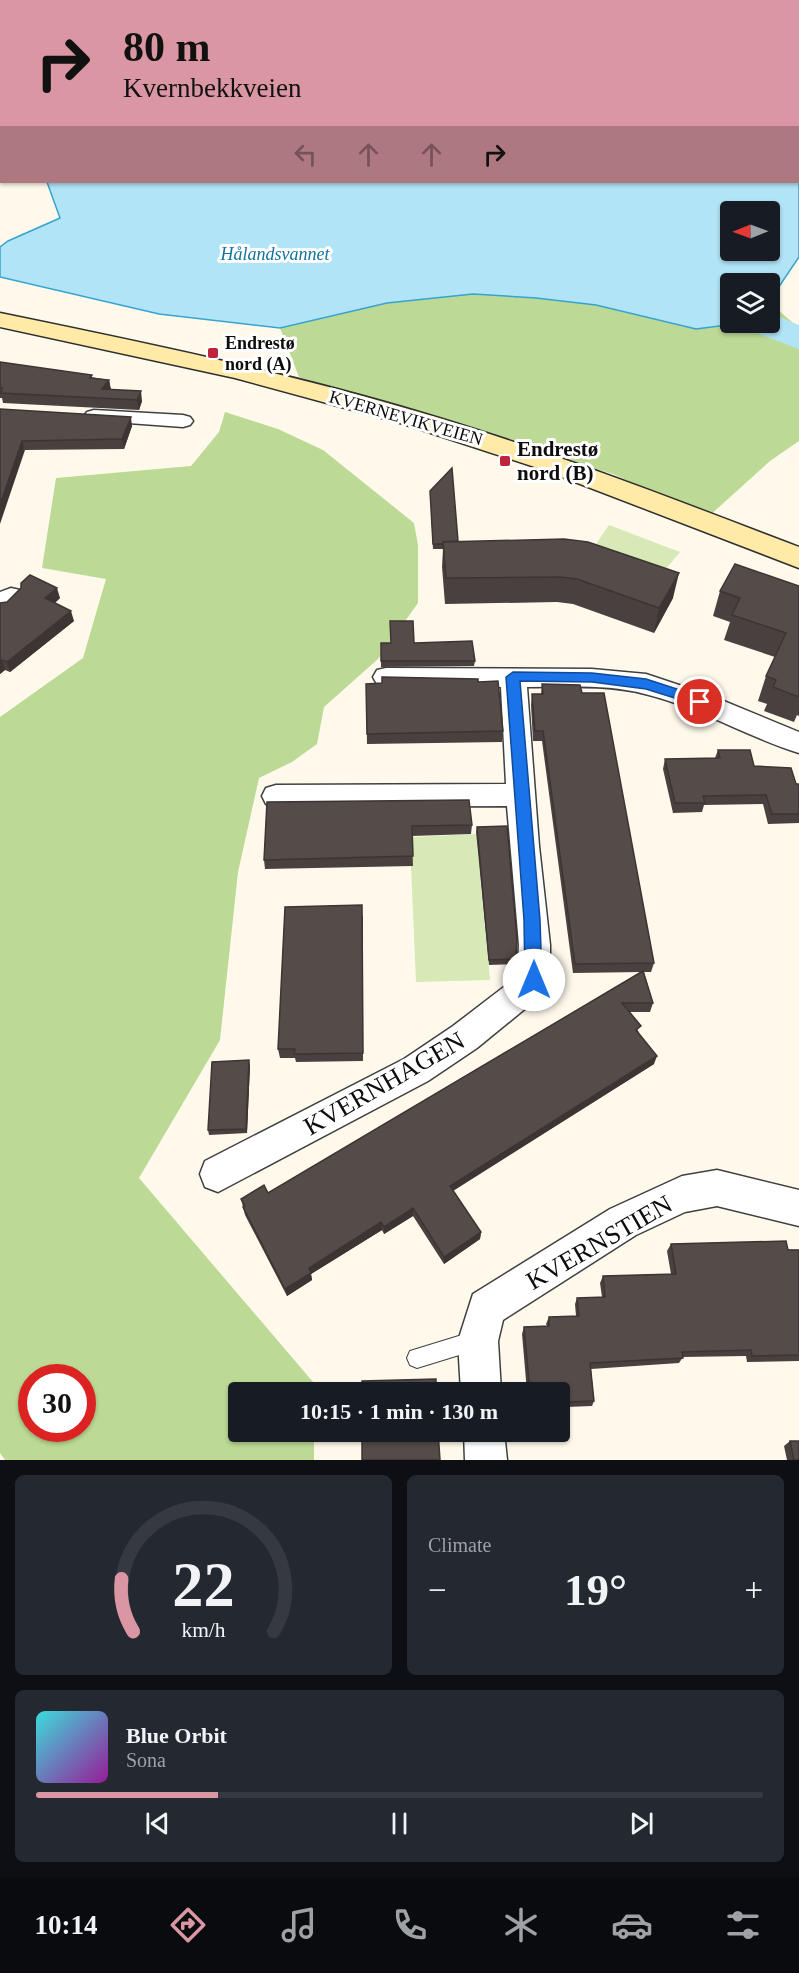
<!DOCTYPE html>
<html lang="en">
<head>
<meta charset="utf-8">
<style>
	:root { --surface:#171b24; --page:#242831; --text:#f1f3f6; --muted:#9ea1a6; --line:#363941; --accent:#da96a2 }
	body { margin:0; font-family:Georgia,serif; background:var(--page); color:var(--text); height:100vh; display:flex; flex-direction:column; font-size:22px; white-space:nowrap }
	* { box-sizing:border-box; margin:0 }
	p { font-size:20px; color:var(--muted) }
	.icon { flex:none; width:33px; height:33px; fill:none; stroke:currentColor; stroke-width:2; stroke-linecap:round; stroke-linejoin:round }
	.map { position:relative; height:1460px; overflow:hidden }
	.details { display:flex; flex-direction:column; gap:15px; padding:15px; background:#0d0f14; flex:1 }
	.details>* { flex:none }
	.banner { position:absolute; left:0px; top:0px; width:800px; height:183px; box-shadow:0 2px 4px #0004; background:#da96a2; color:#111; overflow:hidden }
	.needle { width:39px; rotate:269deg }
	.controls { position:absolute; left:720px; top:201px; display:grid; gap:12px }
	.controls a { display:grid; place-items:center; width:60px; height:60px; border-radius:6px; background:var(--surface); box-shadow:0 2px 4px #0004; font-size:30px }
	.speed { position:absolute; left:18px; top:1364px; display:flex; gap:12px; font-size:30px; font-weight:700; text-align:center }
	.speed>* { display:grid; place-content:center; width:78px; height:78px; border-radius:50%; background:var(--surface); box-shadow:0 2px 4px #0004; line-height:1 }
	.speed .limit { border:9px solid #d22; background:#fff; color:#111 }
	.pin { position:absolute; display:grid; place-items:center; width:51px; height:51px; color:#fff; margin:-26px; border:3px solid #fff; border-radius:50%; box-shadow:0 2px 6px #0007 }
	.me { position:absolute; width:66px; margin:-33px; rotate:0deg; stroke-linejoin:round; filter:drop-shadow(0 0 4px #0008) }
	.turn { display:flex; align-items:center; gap:21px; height:126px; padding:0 24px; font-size:27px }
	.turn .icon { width:78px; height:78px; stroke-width:2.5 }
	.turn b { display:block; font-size:42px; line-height:51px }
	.lanes { display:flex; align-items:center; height:57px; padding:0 24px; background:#0003; justify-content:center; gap:30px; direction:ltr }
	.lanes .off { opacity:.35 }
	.big { font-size:45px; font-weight:800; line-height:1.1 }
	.details .card { flex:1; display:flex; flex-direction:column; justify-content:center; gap:9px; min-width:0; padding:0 21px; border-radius:9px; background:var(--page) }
	.details .dial { align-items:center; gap:0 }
	.dial svg { height:156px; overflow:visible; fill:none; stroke:var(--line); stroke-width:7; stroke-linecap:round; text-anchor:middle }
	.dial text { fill:var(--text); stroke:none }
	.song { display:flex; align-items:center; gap:18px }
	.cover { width:72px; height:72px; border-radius:9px; background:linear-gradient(135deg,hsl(180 70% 55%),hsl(300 70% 35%)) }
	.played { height:6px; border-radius:3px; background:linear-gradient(90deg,var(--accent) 25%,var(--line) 25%) }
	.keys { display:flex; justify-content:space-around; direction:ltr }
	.heat { display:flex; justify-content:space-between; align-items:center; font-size:33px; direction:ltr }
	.details .tiles { flex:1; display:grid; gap:15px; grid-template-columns:1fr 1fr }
	.card:last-child { grid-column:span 2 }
	.trip { position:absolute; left:228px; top:1382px; width:342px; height:60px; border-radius:6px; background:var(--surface); box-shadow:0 2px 4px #0004; font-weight:800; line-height:60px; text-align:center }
	.dock { display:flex; height:96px; justify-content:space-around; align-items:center; background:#090b0e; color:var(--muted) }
	.dock .icon { width:42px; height:42px }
	.dock .on { color:var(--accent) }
	.dock b { font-size:27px; color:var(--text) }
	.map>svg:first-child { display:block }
	.green { fill:#d6e9b6 }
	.forest { fill:#bcda95; fill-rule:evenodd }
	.water { fill:#b1e4f6; stroke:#37a3ce; stroke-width:1.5; fill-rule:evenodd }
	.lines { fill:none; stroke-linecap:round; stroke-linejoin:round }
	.river { fill:#b1e4f6; fill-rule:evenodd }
	.lane-casing { stroke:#404040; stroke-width:2 }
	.street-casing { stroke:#404040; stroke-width:3 }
	.secondary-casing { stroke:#2f2f2f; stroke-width:3 }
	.lane { fill:#fff; fill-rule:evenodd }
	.street { fill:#fff; fill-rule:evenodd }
	.secondary { fill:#ffeba7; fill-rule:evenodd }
	.wall { fill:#49413f }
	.shaded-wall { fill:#3c3533 }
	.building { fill:#554c49; stroke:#3c3533; stroke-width:1.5 }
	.route { fill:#1a73e8; stroke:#114b97; stroke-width:1.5 }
	.poi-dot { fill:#be243c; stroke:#fff; stroke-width:2 }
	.labels { text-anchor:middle; stroke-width:6; stroke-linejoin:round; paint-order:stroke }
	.far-water-label { font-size:18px; font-style:italic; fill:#15729f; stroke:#fff }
	.far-poi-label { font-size:18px; font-weight:bold; fill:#0d0d0d; stroke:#fff; text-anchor:start }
	.far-street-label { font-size:18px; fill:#0d0d0d; stroke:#fff }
	.poi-label { font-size:21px; font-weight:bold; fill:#0d0d0d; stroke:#fff; text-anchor:start }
	.near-street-label { font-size:26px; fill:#0d0d0d; stroke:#fff }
</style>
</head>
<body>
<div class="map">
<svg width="799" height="1460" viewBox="0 0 799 1460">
	<rect width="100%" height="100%" fill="#fff9ec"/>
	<!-- green -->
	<g class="green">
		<path d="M 609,525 L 680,552 L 665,570 L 594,547 Z"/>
		<path d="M 476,834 L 490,980 L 416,982 L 411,866 L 413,866 L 412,837 Z"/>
	</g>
	<!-- forest -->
	<g class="forest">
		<path d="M 473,294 L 536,298 L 596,305 L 696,329 L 743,323 L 770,322 L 770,303 L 799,328 L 799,441 L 770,461 L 708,517 L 613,474 L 357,398 L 299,377 L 280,328 L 387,303 Z"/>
		<path d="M 225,412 L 278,429 L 323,450 L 414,523 L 418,545 L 418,603 L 378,659 L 324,707 L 317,744 L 292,762 L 259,778 L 238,872 L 220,1040 L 139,1178 L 313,1382 L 313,1392 L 238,1392 L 238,1431 L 314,1431 L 314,1460 L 5,1460 L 0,1453 L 0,717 L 83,658 L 106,579 L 42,568 L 56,478 L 191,466 L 219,432 ZM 32,1377 L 82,1377 L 82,1428 L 32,1428 Z"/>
	</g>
	<!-- water -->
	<path class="water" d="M 0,0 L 799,0 L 799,257 L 770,300 L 770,284 L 730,284 L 730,322 L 743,323 L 696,329 L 596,305 L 536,298 L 473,294 L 387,303 L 280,328 L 159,314 L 0,277 L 0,247 L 8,241 L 60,218 L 47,182 L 798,182 L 798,2 L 2,2 L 1,119 ZM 730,212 L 770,212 L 770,250 L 730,250 Z"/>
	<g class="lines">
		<!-- river -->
		<path class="river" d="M 770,313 L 799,325 L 799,349 L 749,330 L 744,322 L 770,322 Z"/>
		<defs>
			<path id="lane" d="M 475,1331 L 482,1334 L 485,1341 L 482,1348 L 417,1368 L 410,1365 L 407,1358 L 410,1351 Z"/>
			<g id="street">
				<path d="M 94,410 L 183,415 L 190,417 L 193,421 L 190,425 L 183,427 L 87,420 L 84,416 L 87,412 Z"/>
				<path d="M 11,588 L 20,590 L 23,596 L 9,610 L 0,612 L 0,592 Z"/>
				<path d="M 386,668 L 592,669 L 646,674 L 709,695 L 799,732 L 799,753 C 747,737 699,707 645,694 C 608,684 566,687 527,687 L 539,846 L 550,945 L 550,974 L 542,995 L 477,1048 L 428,1081 L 218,1192 L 205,1187 L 200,1174 L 205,1161 L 404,1059 L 453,1026 L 517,977 L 519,945 L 507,806 L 276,807 L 266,804 L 262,796 L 266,788 L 276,785 L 506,784 L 501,687 L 386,686 L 377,684 L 373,677 L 377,670 Z"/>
				<path d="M 717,1170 L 799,1190 L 799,1226 L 717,1206 L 685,1212 L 636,1235 L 503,1320 L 498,1341 L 501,1392 L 461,1392 L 458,1341 L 473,1294 L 610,1209 L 682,1176 Z"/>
				<path d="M 464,1431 L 504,1431 L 507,1460 L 465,1460 Z"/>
			</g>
			<path id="secondary" d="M 0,313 C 141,342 281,371 419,412 C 548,450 673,499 799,547 L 799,568 L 541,469 L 400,423 L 235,378 L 0,327 Z"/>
		</defs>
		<!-- lane casing -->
		<use href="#lane" class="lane-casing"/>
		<!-- street casing -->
		<use href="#street" class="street-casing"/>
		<!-- secondary casing -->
		<use href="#secondary" class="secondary-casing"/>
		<!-- lane -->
		<use href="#lane" class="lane"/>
		<!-- street -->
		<use href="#street" class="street"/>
		<!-- secondary -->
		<use href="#secondary" class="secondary"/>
	</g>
	<!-- wall -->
	<g class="wall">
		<path d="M 0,362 L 109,380 L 111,390 L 142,401 L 139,410 L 3,403 L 2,398 L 0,398 Z"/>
		<path d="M 0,409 L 132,426 L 124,449 L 25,450 Z"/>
		<path d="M 430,491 L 458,541 L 673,598 L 654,633 L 573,604 L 557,602 L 445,604 L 442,567 L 443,549 L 433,549 Z"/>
		<path d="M 799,586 L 799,716 L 797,715 L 794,722 L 764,711 L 767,704 L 758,701 L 766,676 L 775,657 L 724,640 L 730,622 L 713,616 L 720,591 Z"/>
		<path d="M 60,598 L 55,603 L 74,621 L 10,672 L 5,670 L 0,674 L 0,603 Z"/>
		<path d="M 381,643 L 414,643 L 475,661 L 474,666 L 381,667 Z"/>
		<path d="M 478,682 L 503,731 L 502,742 L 367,744 L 366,684 Z"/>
		<path d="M 542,684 L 582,693 L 654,963 L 651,972 L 644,972 L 653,1003 L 650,1012 L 629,1012 L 654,1064 L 453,1191 L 481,1232 L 480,1239 L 444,1264 L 413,1216 L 384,1234 L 382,1230 L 311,1274 L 312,1280 L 287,1296 L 245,1215 L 241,1199 L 268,1193 L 641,972 L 573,973 L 542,741 L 533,741 L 531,705 L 532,694 L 541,694 Z"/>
		<path d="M 718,750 L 796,784 L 799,784 L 799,823 L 768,824 L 763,804 L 704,805 L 702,812 L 673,813 L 663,769 L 665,759 L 715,758 Z"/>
		<path d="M 267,802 L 472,825 L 471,834 L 412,836 L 413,866 L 265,869 L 264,860 Z"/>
		<path d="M 477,827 L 516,959 L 516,964 L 489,965 L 476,832 Z"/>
		<path d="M 363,915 L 363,1061 L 296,1062 L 295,1058 L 280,1058 L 278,1049 Z"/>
		<path d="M 250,1065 L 247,1133 L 209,1135 L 208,1130 Z"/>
		<path d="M 671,1244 L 799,1250 L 799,1361 L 747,1362 L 746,1356 L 683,1357 L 679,1363 L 591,1369 L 594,1401 L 592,1406 L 566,1407 L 568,1430 L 566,1435 L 535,1437 L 535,1431 L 560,1431 L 560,1392 L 527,1392 L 522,1334 L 524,1327 L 547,1326 L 546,1324 L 549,1317 L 576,1316 L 575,1304 L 577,1298 L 602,1297 L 600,1283 L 603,1276 L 671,1274 L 667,1251 Z"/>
		<path d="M 790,1441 L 799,1460 L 787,1460 L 784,1446 Z"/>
	</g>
	<!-- shaded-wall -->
	<g class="shaded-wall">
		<path d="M 109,380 L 111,390 L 102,389 Z"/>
		<path d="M 141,391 L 142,401 L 139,410 L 137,400 Z"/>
		<path d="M 131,417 L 132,426 L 124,449 L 122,439 Z"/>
		<path d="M 22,441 L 25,450 L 0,524 L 0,505 Z"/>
		<path d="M 679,573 L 673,598 L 654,633 L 659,608 Z"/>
		<path d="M 57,588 L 60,598 L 48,608 L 45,598 Z"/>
		<path d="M 71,611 L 74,621 L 10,672 L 7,662 Z"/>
		<path d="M 2,660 L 5,670 L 0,674 L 0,661 Z"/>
		<path d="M 657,1056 L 654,1064 L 449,1193 L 450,1186 Z"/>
		<path d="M 249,1060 L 250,1065 L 247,1133 L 246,1129 Z"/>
		<path d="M 413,1208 L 413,1216 L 384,1234 L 384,1227 Z"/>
		<path d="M 381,1222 L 382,1230 L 311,1274 L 312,1280 L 287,1296 L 285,1289 L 309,1268 Z"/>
		<path d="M 481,1232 L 480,1239 L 444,1264 L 444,1257 Z"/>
	</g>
	<!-- building -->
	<g class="building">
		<path d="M 0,362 L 92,375 L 90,378 L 109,380 L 102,389 L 141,391 L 137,400 L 1,393 L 2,388 L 0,388 Z"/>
		<path d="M 0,409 L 131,417 L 122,439 L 22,441 L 0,505 Z"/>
		<path d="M 452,468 L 458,541 L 443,542 L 444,544 L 433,544 L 430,491 Z"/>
		<path d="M 564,539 L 588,542 L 679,573 L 659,608 L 577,579 L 560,577 L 446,578 L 443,542 Z"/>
		<path d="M 735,564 L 799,586 L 799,697 L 773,687 L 776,680 L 766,676 L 786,633 L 732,615 L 740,598 L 720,591 Z"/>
		<path d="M 30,575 L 57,588 L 45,598 L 71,611 L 7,662 L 2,660 L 0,661 L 0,603 L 7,602 L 21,588 L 21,583 Z"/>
		<path d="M 390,621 L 413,621 L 414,643 L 472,641 L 475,661 L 381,661 L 381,643 L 391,643 Z"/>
		<path d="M 382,677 L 478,679 L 478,682 L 498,681 L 503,731 L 367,734 L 366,684 L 382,683 Z"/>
		<path d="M 542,684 L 580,685 L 582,693 L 604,693 L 654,963 L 575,964 L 543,731 L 535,731 L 532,694 L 543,694 Z"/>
		<path d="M 718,750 L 750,750 L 754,766 L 791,768 L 796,784 L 799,784 L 799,814 L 772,814 L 766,795 L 703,796 L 705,803 L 675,803 L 665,759 L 720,758 Z"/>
		<path d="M 469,800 L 472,825 L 412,826 L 413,856 L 264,860 L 267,802 Z"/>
		<path d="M 507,826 L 517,940 L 516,959 L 489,960 L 477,827 Z"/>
		<path d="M 362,905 L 363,1053 L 294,1054 L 295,1049 L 278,1049 L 285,907 Z"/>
		<path d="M 643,971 L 653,1003 L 622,1003 L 641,1026 L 636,1030 L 657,1056 L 450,1186 L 481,1232 L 444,1257 L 413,1208 L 384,1227 L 381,1222 L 309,1268 L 311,1273 L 285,1289 L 243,1207 L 245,1206 L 241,1199 L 264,1185 L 268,1193 Z"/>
		<path d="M 249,1060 L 246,1129 L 208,1130 L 212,1062 Z"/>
		<path d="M 786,1241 L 788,1250 L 799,1250 L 799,1355 L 752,1356 L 751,1350 L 682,1352 L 683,1358 L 590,1363 L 594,1401 L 565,1402 L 568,1430 L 560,1431 L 560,1392 L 530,1392 L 524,1327 L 549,1326 L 549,1317 L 579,1316 L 577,1298 L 605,1297 L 603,1276 L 676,1274 L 671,1244 Z"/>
		<path d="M 436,1379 L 436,1392 L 362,1392 L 362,1381 Z"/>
		<path d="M 362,1431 L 438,1431 L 440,1460 L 362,1460 Z"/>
		<path d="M 790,1441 L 799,1441 L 799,1460 L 794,1460 Z"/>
	</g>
	<!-- route -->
	<path class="route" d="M 513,672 L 592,673 L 646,679 L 705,698 L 707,702 L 700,706 L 646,689 L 592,682 L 520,681 L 540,920 L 542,980 L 539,985 L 534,987 L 528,985 L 525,980 L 524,920 L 506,677 Z"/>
	<!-- markers -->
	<g class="poi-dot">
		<rect x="207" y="347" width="12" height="12" rx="3"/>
		<rect x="499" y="455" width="12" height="12" rx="3"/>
	</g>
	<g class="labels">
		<!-- far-water labels -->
		<g class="far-water-label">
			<text x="275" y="260">Hålandsvannet</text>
		</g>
		<!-- far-poi labels -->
		<g class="far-poi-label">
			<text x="225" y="349">Endrestø<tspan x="225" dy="21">nord (A)</tspan></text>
		</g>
		<!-- far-street labels -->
		<g class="far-street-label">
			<text transform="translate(406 418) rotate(16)" y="6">KVERNEVIKVEIEN</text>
		</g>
		<!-- poi labels -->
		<g class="poi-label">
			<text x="517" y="456">Endrestø<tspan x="517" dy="24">nord (B)</tspan></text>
		</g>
		<!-- near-street labels -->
		<g class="near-street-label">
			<text transform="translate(384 1083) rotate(-30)" y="9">KVERNHAGEN</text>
			<text transform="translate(599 1242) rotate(-30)" y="9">KVERNSTIEN</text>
		</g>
	</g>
</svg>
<div class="controls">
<a><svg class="needle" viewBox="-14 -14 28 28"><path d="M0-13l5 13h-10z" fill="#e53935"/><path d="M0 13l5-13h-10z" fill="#9ea1a6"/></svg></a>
<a><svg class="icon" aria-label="layers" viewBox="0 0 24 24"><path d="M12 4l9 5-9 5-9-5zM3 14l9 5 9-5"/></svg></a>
</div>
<div class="speed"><div class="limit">30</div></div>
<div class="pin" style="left:700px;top:702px;background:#d93025"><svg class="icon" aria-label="arrive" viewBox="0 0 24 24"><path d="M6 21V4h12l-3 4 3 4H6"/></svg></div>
<svg class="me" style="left:534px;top:980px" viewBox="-20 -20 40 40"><circle r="19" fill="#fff"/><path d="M0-13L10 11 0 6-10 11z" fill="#1a73e8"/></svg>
<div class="trip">10:15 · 1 min · 130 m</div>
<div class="banner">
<div class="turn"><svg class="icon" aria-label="right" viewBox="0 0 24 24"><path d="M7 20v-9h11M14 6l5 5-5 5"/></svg><div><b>80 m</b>Kvernbekkveien</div></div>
<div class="lanes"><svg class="icon off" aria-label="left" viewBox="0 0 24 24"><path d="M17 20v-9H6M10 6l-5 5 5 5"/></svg><svg class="icon off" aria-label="ahead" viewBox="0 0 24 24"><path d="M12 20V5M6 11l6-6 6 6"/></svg><svg class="icon off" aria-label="ahead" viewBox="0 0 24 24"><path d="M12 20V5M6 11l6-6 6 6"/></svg><svg class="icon" aria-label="right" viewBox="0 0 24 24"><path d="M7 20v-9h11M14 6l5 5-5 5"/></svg></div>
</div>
</div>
<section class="details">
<div class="tiles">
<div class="card dial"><svg viewBox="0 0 100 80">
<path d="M14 69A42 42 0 1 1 86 69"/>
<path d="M14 69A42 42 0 0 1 8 42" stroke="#da96a2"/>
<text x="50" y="56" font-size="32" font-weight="700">22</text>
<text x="50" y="72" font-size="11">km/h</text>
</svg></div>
<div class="card"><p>Climate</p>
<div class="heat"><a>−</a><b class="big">19°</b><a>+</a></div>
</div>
<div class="card">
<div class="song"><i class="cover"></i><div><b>Blue Orbit</b><p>Sona</p></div></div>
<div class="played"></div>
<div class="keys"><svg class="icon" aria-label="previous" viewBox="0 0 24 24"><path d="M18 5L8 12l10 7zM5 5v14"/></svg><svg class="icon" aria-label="pause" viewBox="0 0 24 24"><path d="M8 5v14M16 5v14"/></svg><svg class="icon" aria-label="next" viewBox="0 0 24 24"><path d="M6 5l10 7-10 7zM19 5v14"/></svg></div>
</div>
</div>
</section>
<nav class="dock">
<b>10:14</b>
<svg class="icon on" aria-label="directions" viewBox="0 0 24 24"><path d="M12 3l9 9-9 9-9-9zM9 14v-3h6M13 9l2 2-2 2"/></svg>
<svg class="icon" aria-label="music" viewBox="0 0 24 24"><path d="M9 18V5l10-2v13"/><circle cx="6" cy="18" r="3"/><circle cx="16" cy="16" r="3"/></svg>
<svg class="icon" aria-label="phone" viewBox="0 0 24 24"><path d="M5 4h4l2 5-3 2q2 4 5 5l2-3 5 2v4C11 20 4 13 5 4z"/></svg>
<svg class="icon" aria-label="climate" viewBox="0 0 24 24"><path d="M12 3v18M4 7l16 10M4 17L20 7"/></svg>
<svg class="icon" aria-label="car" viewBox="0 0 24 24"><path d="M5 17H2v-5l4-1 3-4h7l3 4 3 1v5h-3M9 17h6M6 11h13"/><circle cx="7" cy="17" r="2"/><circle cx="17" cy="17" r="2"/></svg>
<svg class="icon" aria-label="filters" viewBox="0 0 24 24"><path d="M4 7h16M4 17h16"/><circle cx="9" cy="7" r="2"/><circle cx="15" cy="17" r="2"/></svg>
</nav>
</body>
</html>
